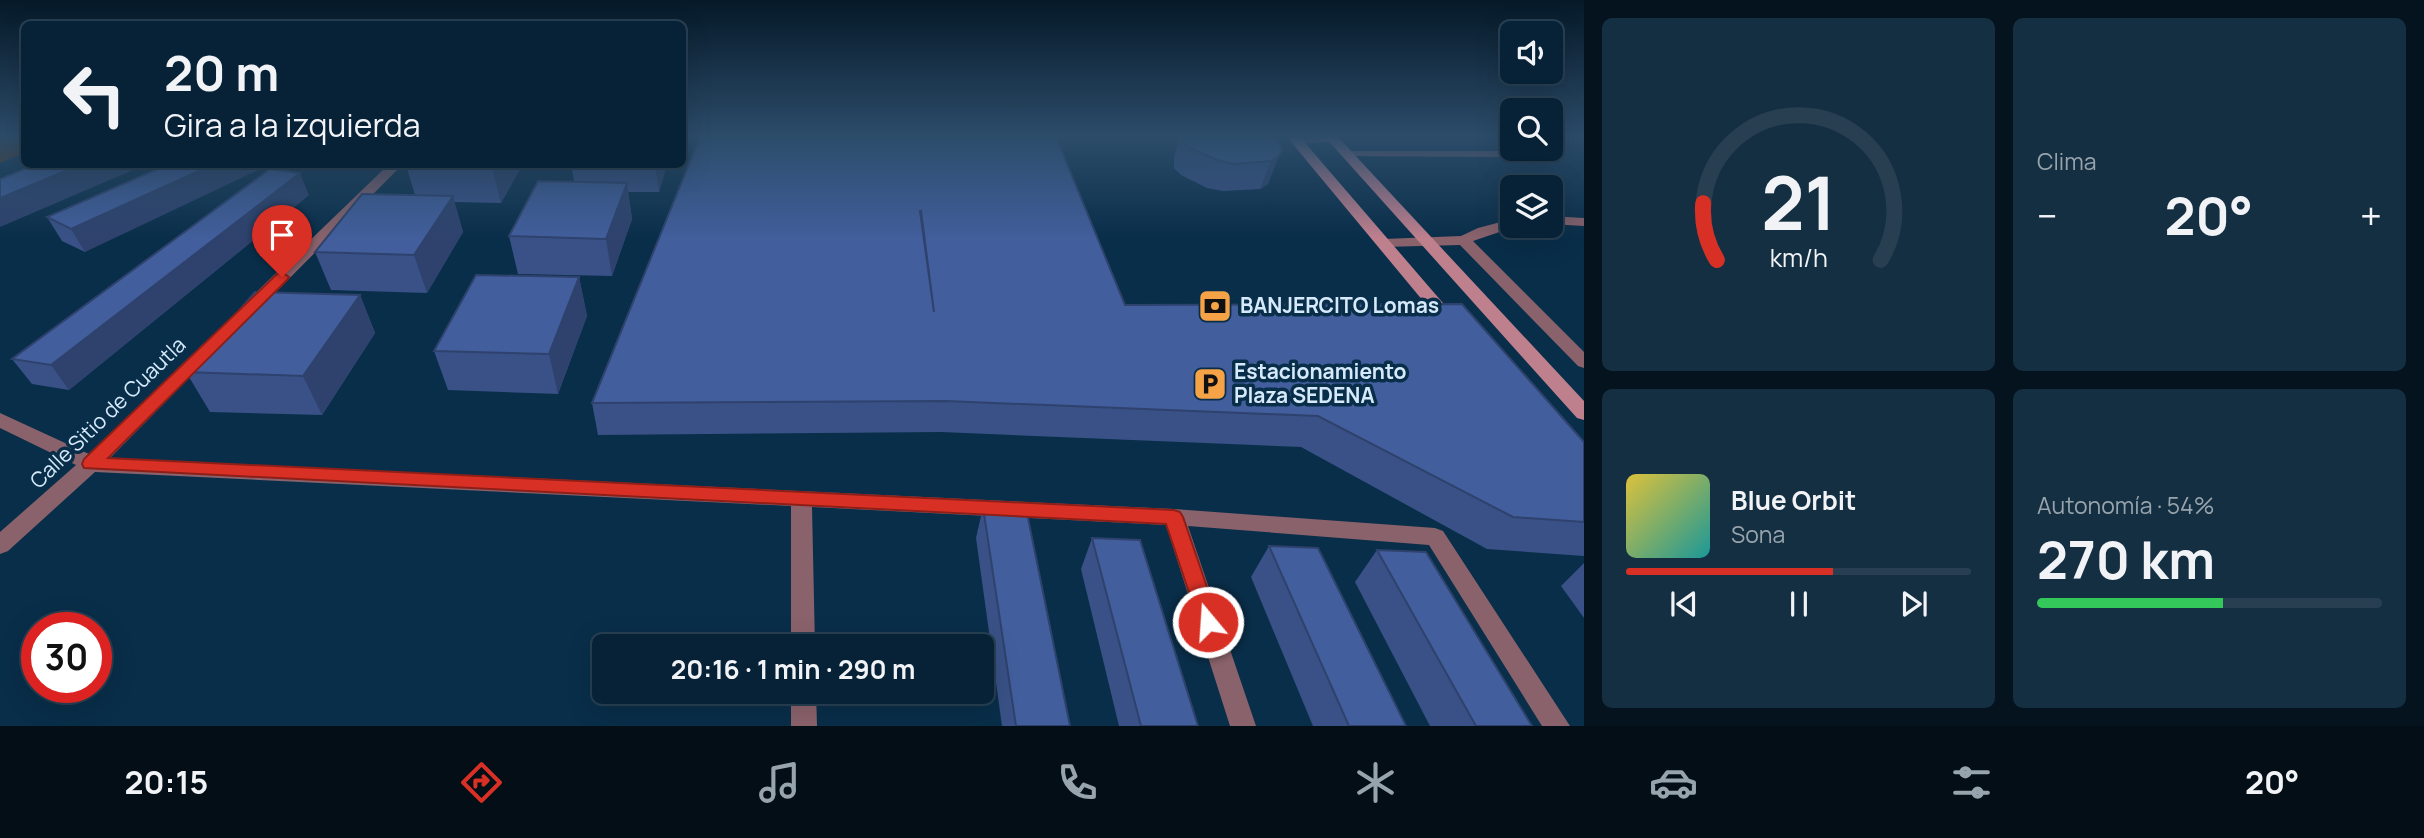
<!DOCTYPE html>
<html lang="es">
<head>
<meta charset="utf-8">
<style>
	:root { --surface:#072237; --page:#152f42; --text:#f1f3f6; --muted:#98a4ad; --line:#283f52; --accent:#d93025 }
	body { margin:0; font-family:Manrope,sans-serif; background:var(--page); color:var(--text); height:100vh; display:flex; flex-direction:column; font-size:26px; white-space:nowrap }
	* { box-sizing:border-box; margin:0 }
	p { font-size:23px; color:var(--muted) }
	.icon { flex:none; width:38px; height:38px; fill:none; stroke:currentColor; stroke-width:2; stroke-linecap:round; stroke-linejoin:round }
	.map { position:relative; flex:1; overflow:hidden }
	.panel { display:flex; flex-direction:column; gap:18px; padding:18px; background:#04131e; width:840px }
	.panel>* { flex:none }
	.top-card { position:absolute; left:21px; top:21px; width:665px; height:147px; border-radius:10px; box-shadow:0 7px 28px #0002,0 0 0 2px var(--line); background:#072237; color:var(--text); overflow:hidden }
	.controls { position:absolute; left:1500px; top:21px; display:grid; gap:14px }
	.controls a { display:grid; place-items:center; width:63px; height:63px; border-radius:10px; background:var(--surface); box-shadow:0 7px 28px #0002,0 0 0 2px var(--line); font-size:35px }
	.speed { position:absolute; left:21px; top:612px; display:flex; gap:14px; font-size:35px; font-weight:700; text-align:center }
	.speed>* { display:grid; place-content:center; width:91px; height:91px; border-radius:50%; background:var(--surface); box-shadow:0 7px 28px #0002,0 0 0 2px var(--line); line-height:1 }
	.speed .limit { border:10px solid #d22; background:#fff; color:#111 }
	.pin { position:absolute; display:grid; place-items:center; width:60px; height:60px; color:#fff; margin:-72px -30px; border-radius:50% 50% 50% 0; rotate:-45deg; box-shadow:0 0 7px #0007 }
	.pin .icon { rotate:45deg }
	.me { position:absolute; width:77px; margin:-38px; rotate:342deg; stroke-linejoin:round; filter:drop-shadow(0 0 5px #0008) }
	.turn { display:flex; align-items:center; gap:24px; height:147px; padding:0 28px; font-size:32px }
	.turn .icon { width:91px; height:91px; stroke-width:2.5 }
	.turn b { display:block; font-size:49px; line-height:60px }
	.big { font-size:52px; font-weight:700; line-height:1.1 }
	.panel .tile { flex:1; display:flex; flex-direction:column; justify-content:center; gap:10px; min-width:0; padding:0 24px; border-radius:10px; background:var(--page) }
	.panel .dial { align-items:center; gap:0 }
	.dial svg { height:182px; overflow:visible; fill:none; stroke:var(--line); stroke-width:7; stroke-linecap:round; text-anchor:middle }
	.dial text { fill:var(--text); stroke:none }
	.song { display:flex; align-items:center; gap:21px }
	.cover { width:84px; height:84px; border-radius:10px; background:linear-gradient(135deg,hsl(50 70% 55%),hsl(180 70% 35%)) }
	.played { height:7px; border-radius:4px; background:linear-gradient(90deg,var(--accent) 60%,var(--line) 60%) }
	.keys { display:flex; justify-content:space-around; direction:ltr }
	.heat { display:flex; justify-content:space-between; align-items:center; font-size:38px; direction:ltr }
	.charge { height:10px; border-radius:5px; background:linear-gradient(90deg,#34c759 54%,var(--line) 0) }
	.panel .tiles { flex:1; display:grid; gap:18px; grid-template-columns:repeat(2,1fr) }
	.trip { position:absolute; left:592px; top:634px; width:402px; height:70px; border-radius:10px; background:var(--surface); box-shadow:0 7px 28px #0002,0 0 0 2px var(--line); font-weight:700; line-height:70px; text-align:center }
	.dock { display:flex; height:112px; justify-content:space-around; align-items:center; background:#030e16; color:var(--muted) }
	.dock .icon { width:49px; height:49px }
	.dock .active { color:var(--accent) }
	.dock b { font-size:32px; color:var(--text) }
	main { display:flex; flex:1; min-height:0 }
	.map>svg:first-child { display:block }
	.green { fill:#5a360d }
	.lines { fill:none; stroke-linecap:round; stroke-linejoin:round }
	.lane { fill:#8a626b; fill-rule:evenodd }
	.street { fill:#8a626b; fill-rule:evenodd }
	.secondary { fill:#bf808e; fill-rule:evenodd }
	.wall { fill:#395186 }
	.shaded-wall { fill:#2e426d }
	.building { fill:#425e9c; stroke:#2e426d; stroke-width:2; fill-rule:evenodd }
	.route { fill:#d93025; stroke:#8d1f18; stroke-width:2 }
	.labels { text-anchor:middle; stroke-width:7; stroke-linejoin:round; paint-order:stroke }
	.poi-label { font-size:21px; font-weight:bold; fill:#d6eafb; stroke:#092e49; text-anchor:start }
	.street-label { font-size:21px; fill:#d6eafb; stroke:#092e49 }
</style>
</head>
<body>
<main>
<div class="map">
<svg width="1584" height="726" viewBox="0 0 1584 726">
	<rect width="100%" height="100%" fill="#092e49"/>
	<!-- green -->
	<path class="green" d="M 0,137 L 24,137 L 24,153 L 0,163 Z"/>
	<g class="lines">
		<!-- lane -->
		<path class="lane" d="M 1347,151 L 1507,151 L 1511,154 L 1507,157 L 1344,156 L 1344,152 Z"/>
		<!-- street -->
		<g class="street">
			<path d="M 1286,137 L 1337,137 L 1337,138 C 1328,145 1296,144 1286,137 Z"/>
			<path d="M 389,164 L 403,164 L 255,313 L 243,313 L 241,309 L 243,305 Z"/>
			<path d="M 1550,216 L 1584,218 L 1584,226 L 1550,224 Z"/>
			<path d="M 1512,219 L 1512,226 L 1517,226 L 1473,241 L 1584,352 L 1584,368 L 1578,366 L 1460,245 L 1383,247 L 1376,243 L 1383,239 L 1461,236 L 1478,228 Z"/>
			<path d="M 209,342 L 218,348 L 215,352 L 110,458 L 1174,509 L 1435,528 L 1443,531 L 1570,726 L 1542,726 L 1429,545 L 1188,526 L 1256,726 L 1230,726 L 1166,525 L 812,507 L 815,646 L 791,646 L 791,506 L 95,472 L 8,551 L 0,554 L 0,532 L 76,465 L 0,428 L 0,413 L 89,454 L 203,344 Z"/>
			<path d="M 791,691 L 816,691 L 817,726 L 791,726 Z"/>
		</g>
		<!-- secondary -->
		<g class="secondary">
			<path d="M 1287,137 L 1300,137 L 1455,317 L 1457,321 L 1455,325 L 1443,325 Z"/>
			<path d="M 1325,137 L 1338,137 L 1584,401 L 1584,420 L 1577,418 Z"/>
		</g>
	</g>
	<!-- wall -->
	<g class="wall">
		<path d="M 700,137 L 1056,137 L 1125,305 L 1584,442 L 1584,556 L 1487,549 L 1301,447 L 941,432 L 598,435 L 592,403 Z"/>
		<path d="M 1180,137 L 1271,137 L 1279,143 L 1268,184 L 1260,189 L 1223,191 L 1207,188 L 1181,175 L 1174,168 L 1174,157 Z"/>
		<path d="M 169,164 L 85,252 L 62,241 L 47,217 Z"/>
		<path d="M 523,164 L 501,203 L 454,202 L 463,232 L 427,293 L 331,290 L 315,252 L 415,195 L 406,165 Z"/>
		<path d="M 571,164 L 667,164 L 659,192 L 628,192 L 632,219 L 612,276 L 518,274 L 509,236 L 574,181 Z"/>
		<path d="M 309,195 L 69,390 L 32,384 L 12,359 Z"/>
		<path d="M 579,277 L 587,316 L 558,394 L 448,390 L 434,351 Z"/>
		<path d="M 360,295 L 375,333 L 322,415 L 210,412 L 186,372 Z"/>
		<path d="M 983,507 L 1070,726 L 1002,726 L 976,538 Z"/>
		<path d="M 1092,538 L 1198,726 L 1119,726 L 1081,569 Z"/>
		<path d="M 1269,546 L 1406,726 L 1313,726 L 1251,577 Z"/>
		<path d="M 1377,550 L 1532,726 L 1430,726 L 1355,582 Z"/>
		<path d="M 1584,563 L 1584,618 L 1561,586 Z"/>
	</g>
	<!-- shaded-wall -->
	<g class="shaded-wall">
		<path d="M 1279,156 L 1268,184 L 1260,189 L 1271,161 Z"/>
		<path d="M 82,164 L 147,164 L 0,227 L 0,198 Z"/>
		<path d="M 214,164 L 271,164 L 85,252 L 71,229 Z"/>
		<path d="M 493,164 L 523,164 L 501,203 L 492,167 Z"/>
		<path d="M 655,164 L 667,164 L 659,192 Z"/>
		<path d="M 300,173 L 309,195 L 69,390 L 51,365 Z"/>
		<path d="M 627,183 L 632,219 L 612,276 L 606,239 Z"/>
		<path d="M 453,196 L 463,232 L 427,293 L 414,255 Z"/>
		<path d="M 579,277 L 587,316 L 558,394 L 549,354 Z"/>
		<path d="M 360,295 L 375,333 L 322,415 L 303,376 Z"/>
	</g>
	<!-- building -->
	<g class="building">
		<path d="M 700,137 L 1056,137 L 1125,305 L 1462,304 L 1584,442 L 1584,522 L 1513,517 L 1318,416 L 946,401 L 592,403 ZM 920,211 L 921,211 L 934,312 Z"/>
		<path d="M 1182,137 L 1271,137 L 1279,143 L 1282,150 L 1279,156 L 1271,161 L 1233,164 L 1217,160 L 1190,148 L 1182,141 Z"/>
		<path d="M 37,164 L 82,164 L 0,198 L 0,179 Z"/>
		<path d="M 169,164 L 214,164 L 71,229 L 47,217 Z"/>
		<path d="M 406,164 L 493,164 L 492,167 L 406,165 Z"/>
		<path d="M 270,169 L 300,173 L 51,365 L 12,359 Z"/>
		<path d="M 538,181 L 627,183 L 606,239 L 509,236 Z"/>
		<path d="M 362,194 L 453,196 L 414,255 L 315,252 Z"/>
		<path d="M 476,275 L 579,277 L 549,354 L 434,351 Z"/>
		<path d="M 255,292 L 360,295 L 303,376 L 186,372 Z"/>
		<path d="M 983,507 L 1026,508 L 1070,726 L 1016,726 Z"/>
		<path d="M 1092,538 L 1140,540 L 1198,726 L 1141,726 Z"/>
		<path d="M 1269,546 L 1318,548 L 1406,726 L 1349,726 Z"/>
		<path d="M 1377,550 L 1426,552 L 1532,726 L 1476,726 Z"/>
	</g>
	<!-- sky -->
	<linearGradient id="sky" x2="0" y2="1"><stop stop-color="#051928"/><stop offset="0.57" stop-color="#2c4c6a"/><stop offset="1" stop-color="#2c4c6a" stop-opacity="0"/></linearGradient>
	<rect width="1584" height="239" fill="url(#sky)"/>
	<!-- route -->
	<path class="route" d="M 282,272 L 289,277 L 287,280 L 108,458 L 1174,510 L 1180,512 L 1183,517 L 1219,622 L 1216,628 L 1208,631 L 1201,628 L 1166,524 L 84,468 L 82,464 L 84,459 L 277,274 Z"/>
	<!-- icons -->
	<defs>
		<symbol id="bank-square" viewBox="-11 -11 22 22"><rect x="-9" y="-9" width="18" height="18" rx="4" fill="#f6a247" stroke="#092e49"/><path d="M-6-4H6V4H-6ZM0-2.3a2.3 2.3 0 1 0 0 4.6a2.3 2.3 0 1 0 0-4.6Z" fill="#111"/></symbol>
		<symbol id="parking-square" viewBox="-11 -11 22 22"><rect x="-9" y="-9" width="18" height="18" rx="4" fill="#f6a247" stroke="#092e49"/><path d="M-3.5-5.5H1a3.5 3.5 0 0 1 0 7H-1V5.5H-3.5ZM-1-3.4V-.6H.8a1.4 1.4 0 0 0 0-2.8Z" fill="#111"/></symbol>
	</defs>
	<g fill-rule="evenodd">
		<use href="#bank-square" x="1196" y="287" width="38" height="38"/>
		<use href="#parking-square" x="1191" y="365" width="38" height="38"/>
	</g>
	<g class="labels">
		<!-- poi labels -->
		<g class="poi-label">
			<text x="1240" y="313">BANJERCITO Lomas</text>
			<text x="1234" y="379">Estacionamiento<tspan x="1234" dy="24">Plaza SEDENA</tspan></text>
		</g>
		<!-- street labels -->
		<g class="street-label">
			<text transform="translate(108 413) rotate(-44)" y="7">Calle Sitio de Cuautla</text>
		</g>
	</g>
</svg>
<div class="controls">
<a><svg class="icon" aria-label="sound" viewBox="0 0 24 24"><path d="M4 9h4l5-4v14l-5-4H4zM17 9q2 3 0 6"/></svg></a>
<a><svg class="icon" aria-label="search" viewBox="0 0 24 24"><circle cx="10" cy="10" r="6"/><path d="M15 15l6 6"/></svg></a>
<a><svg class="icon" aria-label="layers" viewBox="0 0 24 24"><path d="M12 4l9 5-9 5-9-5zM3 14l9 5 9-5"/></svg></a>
</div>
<div class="speed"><div class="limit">30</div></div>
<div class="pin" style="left:282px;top:277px;background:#d93025"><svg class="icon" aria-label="arrive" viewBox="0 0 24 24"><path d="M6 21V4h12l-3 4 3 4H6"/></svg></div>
<svg class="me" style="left:1208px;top:622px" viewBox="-20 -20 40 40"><circle r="17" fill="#d93025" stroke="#fff" stroke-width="3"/><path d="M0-11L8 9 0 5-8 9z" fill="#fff"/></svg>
<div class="trip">20:16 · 1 min · 290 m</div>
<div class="top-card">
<div class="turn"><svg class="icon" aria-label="left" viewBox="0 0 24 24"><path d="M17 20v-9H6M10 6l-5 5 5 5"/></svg><div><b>20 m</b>Gira a la izquierda</div></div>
</div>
</div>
<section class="panel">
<div class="tiles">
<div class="tile dial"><svg viewBox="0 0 100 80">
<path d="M14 69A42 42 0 1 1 86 69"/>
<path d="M14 69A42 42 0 0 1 8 44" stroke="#d93025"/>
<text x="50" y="56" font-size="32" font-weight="700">21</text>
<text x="50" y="72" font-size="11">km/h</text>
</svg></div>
<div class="tile"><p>Clima</p>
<div class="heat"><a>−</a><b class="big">20°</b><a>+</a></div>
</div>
<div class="tile">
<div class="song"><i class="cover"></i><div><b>Blue Orbit</b><p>Sona</p></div></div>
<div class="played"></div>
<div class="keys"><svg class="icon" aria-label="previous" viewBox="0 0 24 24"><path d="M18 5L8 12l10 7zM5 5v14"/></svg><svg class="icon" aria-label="pause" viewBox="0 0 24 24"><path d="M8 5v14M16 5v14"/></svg><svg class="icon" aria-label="next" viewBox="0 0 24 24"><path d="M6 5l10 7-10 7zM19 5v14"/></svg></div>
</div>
<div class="tile"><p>Autonomía · 54%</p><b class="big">270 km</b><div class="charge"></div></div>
</div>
</section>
</main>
<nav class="dock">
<b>20:15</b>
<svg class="icon active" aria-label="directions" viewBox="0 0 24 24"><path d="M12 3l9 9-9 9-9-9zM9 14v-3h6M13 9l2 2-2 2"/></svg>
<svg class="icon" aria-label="music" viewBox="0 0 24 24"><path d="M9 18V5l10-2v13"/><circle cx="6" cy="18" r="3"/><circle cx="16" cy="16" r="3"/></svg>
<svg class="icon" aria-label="phone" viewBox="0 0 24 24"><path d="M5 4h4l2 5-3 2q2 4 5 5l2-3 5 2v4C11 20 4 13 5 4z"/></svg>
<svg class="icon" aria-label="climate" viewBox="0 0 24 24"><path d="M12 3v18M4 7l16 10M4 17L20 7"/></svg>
<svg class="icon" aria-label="car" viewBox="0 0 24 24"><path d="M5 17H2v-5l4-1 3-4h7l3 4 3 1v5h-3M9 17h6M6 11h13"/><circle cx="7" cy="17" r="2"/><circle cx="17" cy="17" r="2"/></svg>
<svg class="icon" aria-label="filters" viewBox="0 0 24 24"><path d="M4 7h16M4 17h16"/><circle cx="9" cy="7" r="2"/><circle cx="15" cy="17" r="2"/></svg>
<b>20°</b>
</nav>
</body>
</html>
